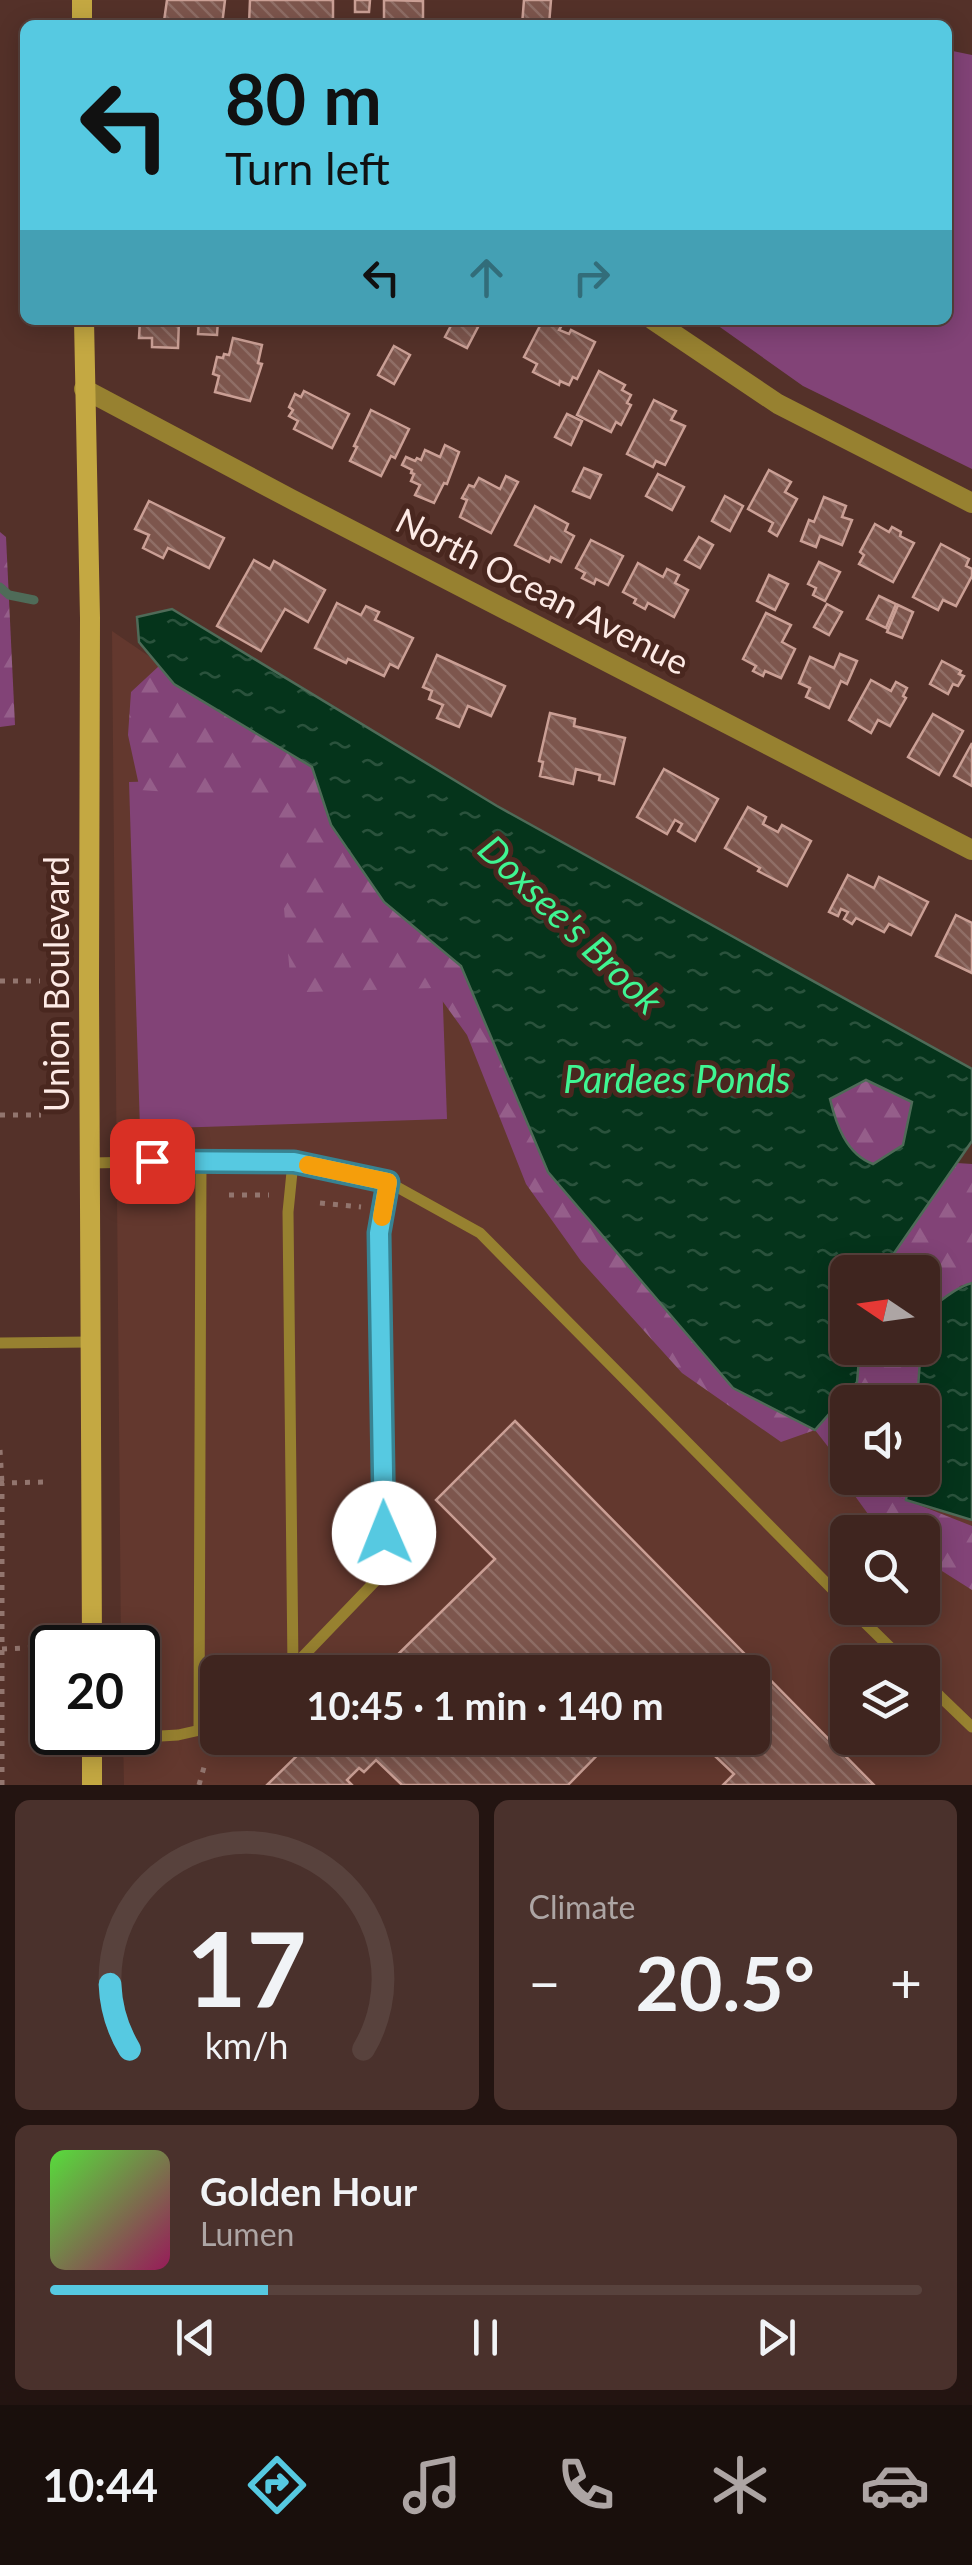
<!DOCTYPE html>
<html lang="en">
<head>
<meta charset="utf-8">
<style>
	:root { --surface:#3f251f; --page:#4a312c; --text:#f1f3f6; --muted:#ada5a4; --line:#58423d; --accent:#56c9e1 }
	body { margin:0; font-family:Lato,sans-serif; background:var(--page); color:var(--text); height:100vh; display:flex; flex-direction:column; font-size:38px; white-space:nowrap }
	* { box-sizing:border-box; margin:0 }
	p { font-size:32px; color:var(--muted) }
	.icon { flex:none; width:55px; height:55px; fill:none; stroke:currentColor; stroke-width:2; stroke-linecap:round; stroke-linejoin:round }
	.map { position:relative; height:1785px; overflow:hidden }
	.side { display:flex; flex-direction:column; gap:15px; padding:15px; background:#231411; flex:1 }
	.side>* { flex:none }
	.hud { position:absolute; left:20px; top:20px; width:932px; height:305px; border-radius:15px; box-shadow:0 5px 25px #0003,0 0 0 2px var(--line); background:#56c9e1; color:#111; overflow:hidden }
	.needle { width:65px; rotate:283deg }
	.buttons { position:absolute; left:830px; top:1255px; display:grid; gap:20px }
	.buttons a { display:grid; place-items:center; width:110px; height:110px; border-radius:15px; background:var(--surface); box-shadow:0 5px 25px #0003,0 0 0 2px var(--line); font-size:50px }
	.speed { position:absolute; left:30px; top:1625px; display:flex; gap:20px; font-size:50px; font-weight:700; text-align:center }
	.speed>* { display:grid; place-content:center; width:130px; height:130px; border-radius:50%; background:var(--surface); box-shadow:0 5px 25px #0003,0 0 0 2px var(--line); line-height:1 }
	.speed .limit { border:5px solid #111; border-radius:15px; background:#fff; color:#111 }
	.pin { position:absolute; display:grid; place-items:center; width:85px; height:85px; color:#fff; margin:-42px; border-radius:20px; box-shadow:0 5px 15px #0006 }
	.me { position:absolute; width:110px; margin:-55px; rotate:359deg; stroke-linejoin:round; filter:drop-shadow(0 0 8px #0008) }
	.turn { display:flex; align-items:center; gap:35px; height:210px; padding:0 40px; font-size:45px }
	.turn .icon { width:130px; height:130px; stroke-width:2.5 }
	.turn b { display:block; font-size:70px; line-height:85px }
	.lanes { display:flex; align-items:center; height:95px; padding:0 40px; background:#0003; justify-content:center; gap:50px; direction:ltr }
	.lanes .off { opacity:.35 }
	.big { font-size:75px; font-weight:700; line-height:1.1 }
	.side .widget { flex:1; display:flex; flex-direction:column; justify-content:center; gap:15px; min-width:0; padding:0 35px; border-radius:15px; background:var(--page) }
	.side .dial { align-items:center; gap:0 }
	.dial svg { height:260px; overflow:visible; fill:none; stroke:var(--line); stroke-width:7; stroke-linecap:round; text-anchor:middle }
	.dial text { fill:var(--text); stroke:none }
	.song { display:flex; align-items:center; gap:30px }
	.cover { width:120px; height:120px; border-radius:15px; background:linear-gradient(135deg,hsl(110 70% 55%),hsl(330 70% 35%)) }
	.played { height:10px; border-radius:5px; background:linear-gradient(90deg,var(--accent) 25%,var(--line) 25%) }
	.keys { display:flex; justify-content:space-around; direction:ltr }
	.heat { display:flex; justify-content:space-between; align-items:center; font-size:55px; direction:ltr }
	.side .tiles { flex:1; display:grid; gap:15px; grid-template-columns:1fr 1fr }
	.widget:last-child { grid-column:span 2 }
	.trip { position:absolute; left:200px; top:1655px; width:570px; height:100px; border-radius:15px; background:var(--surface); box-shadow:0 5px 25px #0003,0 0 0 2px var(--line); font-weight:700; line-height:100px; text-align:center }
	.menu { display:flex; height:160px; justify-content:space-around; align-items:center; background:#190f0c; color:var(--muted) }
	.menu .icon { width:70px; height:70px }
	.menu .on { color:var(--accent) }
	.menu b { font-size:45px; color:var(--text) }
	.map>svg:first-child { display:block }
	.built { fill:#63382e; fill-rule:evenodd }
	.green { fill:#824377 }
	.forest { fill:url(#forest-firs) }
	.water { fill:url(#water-ripples); stroke:#4f6b58; stroke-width:2.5; fill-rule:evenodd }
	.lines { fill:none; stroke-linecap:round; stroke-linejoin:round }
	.stream { stroke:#4f6b58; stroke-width:9 }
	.building { fill:url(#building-back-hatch); stroke:#ca9f95; stroke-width:2.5 }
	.path { stroke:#92756e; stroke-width:5; stroke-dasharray:5 8; stroke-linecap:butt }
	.lane { stroke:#978130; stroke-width:11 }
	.street { stroke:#978130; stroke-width:20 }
	.secondary { stroke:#c4a842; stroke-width:20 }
	.route-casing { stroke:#388392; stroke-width:25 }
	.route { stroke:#56c9e1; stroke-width:18 }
	.slow { stroke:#f59e0b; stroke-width:18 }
	.labels { text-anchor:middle; stroke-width:10; stroke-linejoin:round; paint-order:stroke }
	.street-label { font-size:35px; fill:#fdeae5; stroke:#49271f }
	.water-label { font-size:38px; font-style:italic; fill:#3ff592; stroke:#49271f }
</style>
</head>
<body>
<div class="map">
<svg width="972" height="1785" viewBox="0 0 972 1785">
	<defs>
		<pattern id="forest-firs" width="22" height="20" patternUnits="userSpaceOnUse" patternTransform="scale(2.5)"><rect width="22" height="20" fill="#824377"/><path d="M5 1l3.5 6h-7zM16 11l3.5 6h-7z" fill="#955e8a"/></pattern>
		<pattern id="water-ripples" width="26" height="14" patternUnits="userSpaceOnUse" patternTransform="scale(2.5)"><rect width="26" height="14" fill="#05341b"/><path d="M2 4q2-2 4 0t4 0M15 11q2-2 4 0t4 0" fill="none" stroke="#2a523c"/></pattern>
		<pattern id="building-back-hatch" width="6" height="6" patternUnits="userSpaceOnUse" patternTransform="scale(2.5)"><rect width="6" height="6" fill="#7d564d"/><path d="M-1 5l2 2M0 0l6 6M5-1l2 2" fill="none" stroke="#906e66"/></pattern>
	</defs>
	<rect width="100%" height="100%" fill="#543129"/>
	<!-- built -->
	<path class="built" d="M 112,631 L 312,767 L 732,1388 L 815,1430 L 847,1455 L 848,1478 L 877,1478 L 906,1500 L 972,1520 L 972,1785 L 124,1785 L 123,1733 L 138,1732 L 138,1648 L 121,1647 ZM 848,1532 L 922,1532 L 922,1608 L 848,1608 ZM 848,1662 L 922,1662 L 922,1738 L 848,1738 ZM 218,1672 L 752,1672 L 752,1738 L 218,1738 Z"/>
	<!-- green -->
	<g class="green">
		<path d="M 948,50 L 972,55 L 972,469 L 803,386 L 710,320 L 948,320 Z"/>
		<path d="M 291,777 L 442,978 L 447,1119 L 140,1129 L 129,782 Z"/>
		<path d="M 860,1478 L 909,1478 L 906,1500 L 854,1480 Z"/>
	</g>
	<!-- forest -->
	<g class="forest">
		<path d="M 0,532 L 6,537 L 15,725 L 0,727 Z"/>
		<path d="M 159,666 L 174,684 L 312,767 L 331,825 L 384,902 L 461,966 L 548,1172 L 857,1382 L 860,1348 L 922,1348 L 917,1402 L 848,1402 L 847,1471 L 815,1430 L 781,1442 L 682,1373 L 581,1261 L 526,1184 L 467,1035 L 433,988 L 307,992 L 290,975 L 275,809 L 261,798 L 140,790 L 128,735 L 131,692 Z"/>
		<path d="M 866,1080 L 912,1102 L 903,1145 L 873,1164 C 846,1154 836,1124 830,1098 Z"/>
		<path d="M 957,1163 L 972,1164 L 972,1283 L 960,1286 L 923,1346 L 922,1272 L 881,1272 Z"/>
		<path d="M 852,1478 L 860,1478 L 856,1480 L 972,1526 L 972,1590 L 923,1559 L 922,1532 L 881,1532 L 855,1496 Z"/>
	</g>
	<!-- water -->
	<g class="water">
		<path d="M 172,609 L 497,806 L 972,1069 L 972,1141 L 881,1272 L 848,1272 L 848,1348 L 860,1348 L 857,1382 L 815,1430 L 733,1388 L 548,1172 L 461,966 L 384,902 L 331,825 L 312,767 L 174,684 L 139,642 L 137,617 ZM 866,1080 L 912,1102 L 903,1145 L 873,1164 C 846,1154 836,1124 830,1099 Z"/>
		<path d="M 972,1283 L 972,1520 L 906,1500 L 909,1478 L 922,1478 L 922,1402 L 917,1402 C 919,1381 920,1334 928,1315 C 933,1303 960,1286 972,1283 Z"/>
	</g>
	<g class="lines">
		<!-- stream -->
		<path class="stream" d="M 0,587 L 9,595 L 34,600"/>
	</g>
	<!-- building -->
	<g class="building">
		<path d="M 167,0 L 225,0 L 222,25 L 164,21 Z"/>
		<path d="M 250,0 L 333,0 L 333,25 L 249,25 Z"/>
		<path d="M 355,0 L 370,0 L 369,12 L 355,12 Z"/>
		<path d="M 384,0 L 423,1 L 423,25 L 384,25 Z"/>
		<path d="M 524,0 L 551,0 L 549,25 L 522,25 Z"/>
		<path d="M 140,320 L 179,320 L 178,348 L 152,347 L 152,338 L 139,338 Z"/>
		<path d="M 199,320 L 218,320 L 217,335 L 198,334 Z"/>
		<path d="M 454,320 L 468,320 L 479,325 L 467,348 L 445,337 Z"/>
		<path d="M 543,320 L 551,320 L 562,325 L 559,330 L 569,334 L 571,330 L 595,342 L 577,379 L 573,377 L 569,385 L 560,381 L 559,385 L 533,372 L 537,364 L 524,357 Z"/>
		<path d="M 233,338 L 262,345 L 258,363 L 262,364 L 250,401 L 215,392 L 219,376 L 213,374 L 217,357 L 223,358 L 224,354 L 229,355 Z"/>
		<path d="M 394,346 L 410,355 L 394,384 L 378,375 Z"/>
		<path d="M 599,371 L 625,385 L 622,390 L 631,395 L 627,403 L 631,405 L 621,425 L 616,422 L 611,432 L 577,415 Z"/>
		<path d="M 304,391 L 349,414 L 332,448 L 294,429 L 298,421 L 289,416 L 293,410 L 289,407 L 295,394 L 301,397 Z"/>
		<path d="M 654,400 L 676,411 L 671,420 L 685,426 L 665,465 L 656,461 L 653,467 L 627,454 Z"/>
		<path d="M 371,410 L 409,429 L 395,458 L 391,456 L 381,476 L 350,461 L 357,447 L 354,446 Z"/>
		<path d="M 567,414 L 582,421 L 571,445 L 555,437 Z"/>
		<path d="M 445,445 L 459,452 L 447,484 L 444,483 L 434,503 L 415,495 L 420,485 L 411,481 L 414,474 L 411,473 L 412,470 L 402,465 L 406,457 L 415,461 L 417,458 L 421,460 L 425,450 L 440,457 Z"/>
		<path d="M 584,468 L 601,475 L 590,498 L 573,491 Z"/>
		<path d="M 769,470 L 791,482 L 785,492 L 797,499 L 777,536 L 769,531 L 773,523 L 748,509 Z"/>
		<path d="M 658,474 L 684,487 L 672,510 L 646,496 Z"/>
		<path d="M 506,476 L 518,482 L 491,533 L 460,517 L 467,500 L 462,498 L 469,485 L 474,487 L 479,478 L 500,489 Z"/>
		<path d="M 725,496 L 743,506 L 730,531 L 712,521 Z"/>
		<path d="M 824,497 L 846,506 L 842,517 L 852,520 L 842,545 L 820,536 L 816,547 L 801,541 L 809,520 L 814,522 Z"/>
		<path d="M 149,501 L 224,538 L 209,568 L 168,548 L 163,558 L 143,548 L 149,535 L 135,529 Z"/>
		<path d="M 535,506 L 568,524 L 565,531 L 574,536 L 561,562 L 551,557 L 549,562 L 515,545 Z"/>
		<path d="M 875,524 L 889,532 L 892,527 L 901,532 L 900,536 L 914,543 L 893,582 L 859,564 L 864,555 L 860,552 Z"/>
		<path d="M 699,537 L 713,545 L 700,568 L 685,560 Z"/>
		<path d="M 591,540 L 623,556 L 608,585 L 596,579 L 594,584 L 582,578 L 585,573 L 576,568 Z"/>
		<path d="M 941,544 L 969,559 L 966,566 L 972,569 L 972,576 L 956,606 L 943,600 L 938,610 L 913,597 Z"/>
		<path d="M 254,560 L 270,569 L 274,561 L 325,590 L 308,622 L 285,609 L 261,651 L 217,626 Z"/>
		<path d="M 819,562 L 840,572 L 825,601 L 813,595 L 816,588 L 808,584 Z"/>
		<path d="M 638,563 L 663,577 L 667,569 L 679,575 L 675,583 L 688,590 L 674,617 L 648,603 L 645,609 L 634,603 L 636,599 L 623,592 Z"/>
		<path d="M 769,575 L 788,584 L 775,610 L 757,601 Z"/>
		<path d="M 879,596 L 896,604 L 886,628 L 867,619 Z"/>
		<path d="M 337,603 L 361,615 L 366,606 L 379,612 L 375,620 L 413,638 L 398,668 L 390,664 L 384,676 L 348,659 L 346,663 L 315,648 Z"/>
		<path d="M 827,604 L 842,612 L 829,635 L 814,627 Z"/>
		<path d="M 898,605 L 913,612 L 902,638 L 887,632 Z"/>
		<path d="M 766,613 L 791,625 L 782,642 L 795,649 L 781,678 L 765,671 L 763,676 L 753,671 L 756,666 L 743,659 Z"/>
		<path d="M 840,654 L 857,661 L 847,684 L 841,681 L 829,708 L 806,697 L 810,688 L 799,683 L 810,657 L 834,668 Z"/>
		<path d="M 437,655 L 505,686 L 491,716 L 468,706 L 459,727 L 437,718 L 443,705 L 429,699 L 432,691 L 423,687 Z"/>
		<path d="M 942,661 L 961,671 L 959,674 L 964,676 L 958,686 L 953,684 L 948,694 L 930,684 Z"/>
		<path d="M 871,680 L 891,691 L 896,682 L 907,688 L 903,696 L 906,698 L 890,726 L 878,720 L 871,733 L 849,720 Z"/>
		<path d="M 550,713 L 575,719 L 574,726 L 625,738 L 614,784 L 599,780 L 600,775 L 576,769 L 573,784 L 540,776 L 543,762 L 539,761 Z"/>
		<path d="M 933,714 L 963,731 L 939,775 L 908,757 Z"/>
		<path d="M 972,743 L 972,786 L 954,776 Z"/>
		<path d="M 664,769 L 718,799 L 695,841 L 678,831 L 682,824 L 675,820 L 667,834 L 637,817 Z"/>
		<path d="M 748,807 L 766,817 L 763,824 L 778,832 L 782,825 L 811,841 L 787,886 L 758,871 L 760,868 L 725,848 Z"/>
		<path d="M 848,875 L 874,888 L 879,877 L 928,902 L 911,935 L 889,924 L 884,932 L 856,918 L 852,924 L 844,919 L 848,912 L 841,909 L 838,916 L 829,912 Z"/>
		<path d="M 956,915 L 972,923 L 972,973 L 936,956 Z"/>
		<path d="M 515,1421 L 874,1785 L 723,1785 L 734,1774 L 696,1738 L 752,1738 L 752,1672 L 380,1672 L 495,1559 L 436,1500 Z"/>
		<path d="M 315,1738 L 614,1738 L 568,1785 L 402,1785 L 376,1760 L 364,1772 L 359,1768 L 347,1780 L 352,1785 L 267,1785 Z"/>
	</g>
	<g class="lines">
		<!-- path -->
		<g class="path">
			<path d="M 0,981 L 40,981"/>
			<path d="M 0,1115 L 41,1115"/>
			<path d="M 229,1195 L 269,1195"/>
			<path d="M 320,1203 L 361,1207"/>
			<path d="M 0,1450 L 2,1483"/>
			<path d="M 2,1649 L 44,1647"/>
			<path d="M 2,1785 L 2,1483 L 44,1482"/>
			<path d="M 199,1785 L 206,1760"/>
		</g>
		<!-- lane -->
		<g class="lane">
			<path d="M 89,1163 L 201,1161 L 293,1162 L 388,1182 L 480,1233 L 848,1605"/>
			<path d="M 0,1343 L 90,1342"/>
			<path d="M 850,1608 L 905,1662"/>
			<path d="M 293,1667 L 288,1212 L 293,1162"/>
			<path d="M 288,1672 L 385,1571 L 379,1233 L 388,1182"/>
			<path d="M 922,1679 L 972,1727"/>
			<path d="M 199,1730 L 201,1161"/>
			<path d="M 92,1740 L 178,1735 L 218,1726"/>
		</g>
		<!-- street -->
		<g class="street">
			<path d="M 653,320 L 778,404 L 972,503"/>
			<path d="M 84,389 L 291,499 L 972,850"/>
		</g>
		<!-- secondary -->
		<g class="secondary">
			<path d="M 82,0 L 82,25"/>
			<path d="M 84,320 L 90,618 L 89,985 L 92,1648"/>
			<path d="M 92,1732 L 92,1785"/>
		</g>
	</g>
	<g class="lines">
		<defs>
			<path id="route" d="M 152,1161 L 294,1162 L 388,1182 L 379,1233 L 384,1533"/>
		</defs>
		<!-- route casing -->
		<use href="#route" class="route-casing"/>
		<!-- route -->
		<use href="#route" class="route"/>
		<!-- slow -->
		<path class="slow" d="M 308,1165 L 388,1182 L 382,1217"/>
	</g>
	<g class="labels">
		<!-- street labels -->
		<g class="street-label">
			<text transform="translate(542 592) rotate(27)" y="12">North Ocean Avenue</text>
			<text transform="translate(57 984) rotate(-90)" y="12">Union Boulevard</text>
		</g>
		<!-- water labels -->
		<g class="water-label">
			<text transform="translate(570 925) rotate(44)" y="13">Doxsee's Brook</text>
			<text x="677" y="1093">Pardees Ponds</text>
		</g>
	</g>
</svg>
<div class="buttons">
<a><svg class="needle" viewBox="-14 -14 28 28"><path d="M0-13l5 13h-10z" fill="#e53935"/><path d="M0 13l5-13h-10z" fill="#ada5a4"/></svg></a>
<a><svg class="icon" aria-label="sound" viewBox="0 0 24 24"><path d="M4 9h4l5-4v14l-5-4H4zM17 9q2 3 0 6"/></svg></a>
<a><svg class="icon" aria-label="search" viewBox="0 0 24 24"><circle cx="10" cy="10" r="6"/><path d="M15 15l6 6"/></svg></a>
<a><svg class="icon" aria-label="layers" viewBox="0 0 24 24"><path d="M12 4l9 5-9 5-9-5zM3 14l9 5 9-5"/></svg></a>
</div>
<div class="speed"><div class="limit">20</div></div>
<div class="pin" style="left:152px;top:1161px;background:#d93025"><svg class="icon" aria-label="arrive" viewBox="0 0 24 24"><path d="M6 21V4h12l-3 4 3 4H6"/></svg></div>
<svg class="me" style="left:384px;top:1533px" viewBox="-20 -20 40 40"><circle r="19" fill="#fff"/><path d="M0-13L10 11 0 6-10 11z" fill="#56c9e1"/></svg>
<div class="trip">10:45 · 1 min · 140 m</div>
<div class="hud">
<div class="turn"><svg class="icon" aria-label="left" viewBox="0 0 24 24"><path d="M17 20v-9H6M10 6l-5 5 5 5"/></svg><div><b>80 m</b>Turn left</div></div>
<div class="lanes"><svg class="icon" aria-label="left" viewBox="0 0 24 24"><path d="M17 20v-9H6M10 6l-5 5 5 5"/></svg><svg class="icon off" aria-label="ahead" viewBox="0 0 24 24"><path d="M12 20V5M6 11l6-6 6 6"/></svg><svg class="icon off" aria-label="right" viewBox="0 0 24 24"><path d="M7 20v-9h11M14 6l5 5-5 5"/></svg></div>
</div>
</div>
<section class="side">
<div class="tiles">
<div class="widget dial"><svg viewBox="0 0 100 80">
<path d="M14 69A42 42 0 1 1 86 69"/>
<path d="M14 69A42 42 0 0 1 8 49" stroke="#56c9e1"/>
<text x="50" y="56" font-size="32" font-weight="700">17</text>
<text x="50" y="72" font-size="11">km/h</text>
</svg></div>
<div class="widget"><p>Climate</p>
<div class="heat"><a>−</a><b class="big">20.5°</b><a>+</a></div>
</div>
<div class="widget">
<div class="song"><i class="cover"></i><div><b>Golden Hour</b><p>Lumen</p></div></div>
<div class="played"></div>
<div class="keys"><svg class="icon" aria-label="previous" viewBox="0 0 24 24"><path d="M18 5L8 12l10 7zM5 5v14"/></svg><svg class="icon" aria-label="pause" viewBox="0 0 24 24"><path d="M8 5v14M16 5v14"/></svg><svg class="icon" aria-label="next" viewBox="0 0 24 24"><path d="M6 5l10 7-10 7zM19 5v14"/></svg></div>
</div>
</div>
</section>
<nav class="menu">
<b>10:44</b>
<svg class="icon on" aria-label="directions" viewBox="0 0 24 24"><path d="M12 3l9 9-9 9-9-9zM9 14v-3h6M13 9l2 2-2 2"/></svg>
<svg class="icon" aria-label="music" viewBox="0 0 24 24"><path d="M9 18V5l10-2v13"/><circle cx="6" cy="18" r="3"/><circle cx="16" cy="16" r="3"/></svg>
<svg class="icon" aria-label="phone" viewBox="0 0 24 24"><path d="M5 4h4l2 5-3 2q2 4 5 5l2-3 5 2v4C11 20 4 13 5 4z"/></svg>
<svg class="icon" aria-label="climate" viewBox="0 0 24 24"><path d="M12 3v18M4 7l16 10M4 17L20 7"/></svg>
<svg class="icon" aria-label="car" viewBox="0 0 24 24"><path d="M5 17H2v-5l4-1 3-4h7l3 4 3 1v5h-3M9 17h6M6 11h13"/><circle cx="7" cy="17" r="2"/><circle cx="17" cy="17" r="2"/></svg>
</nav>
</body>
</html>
